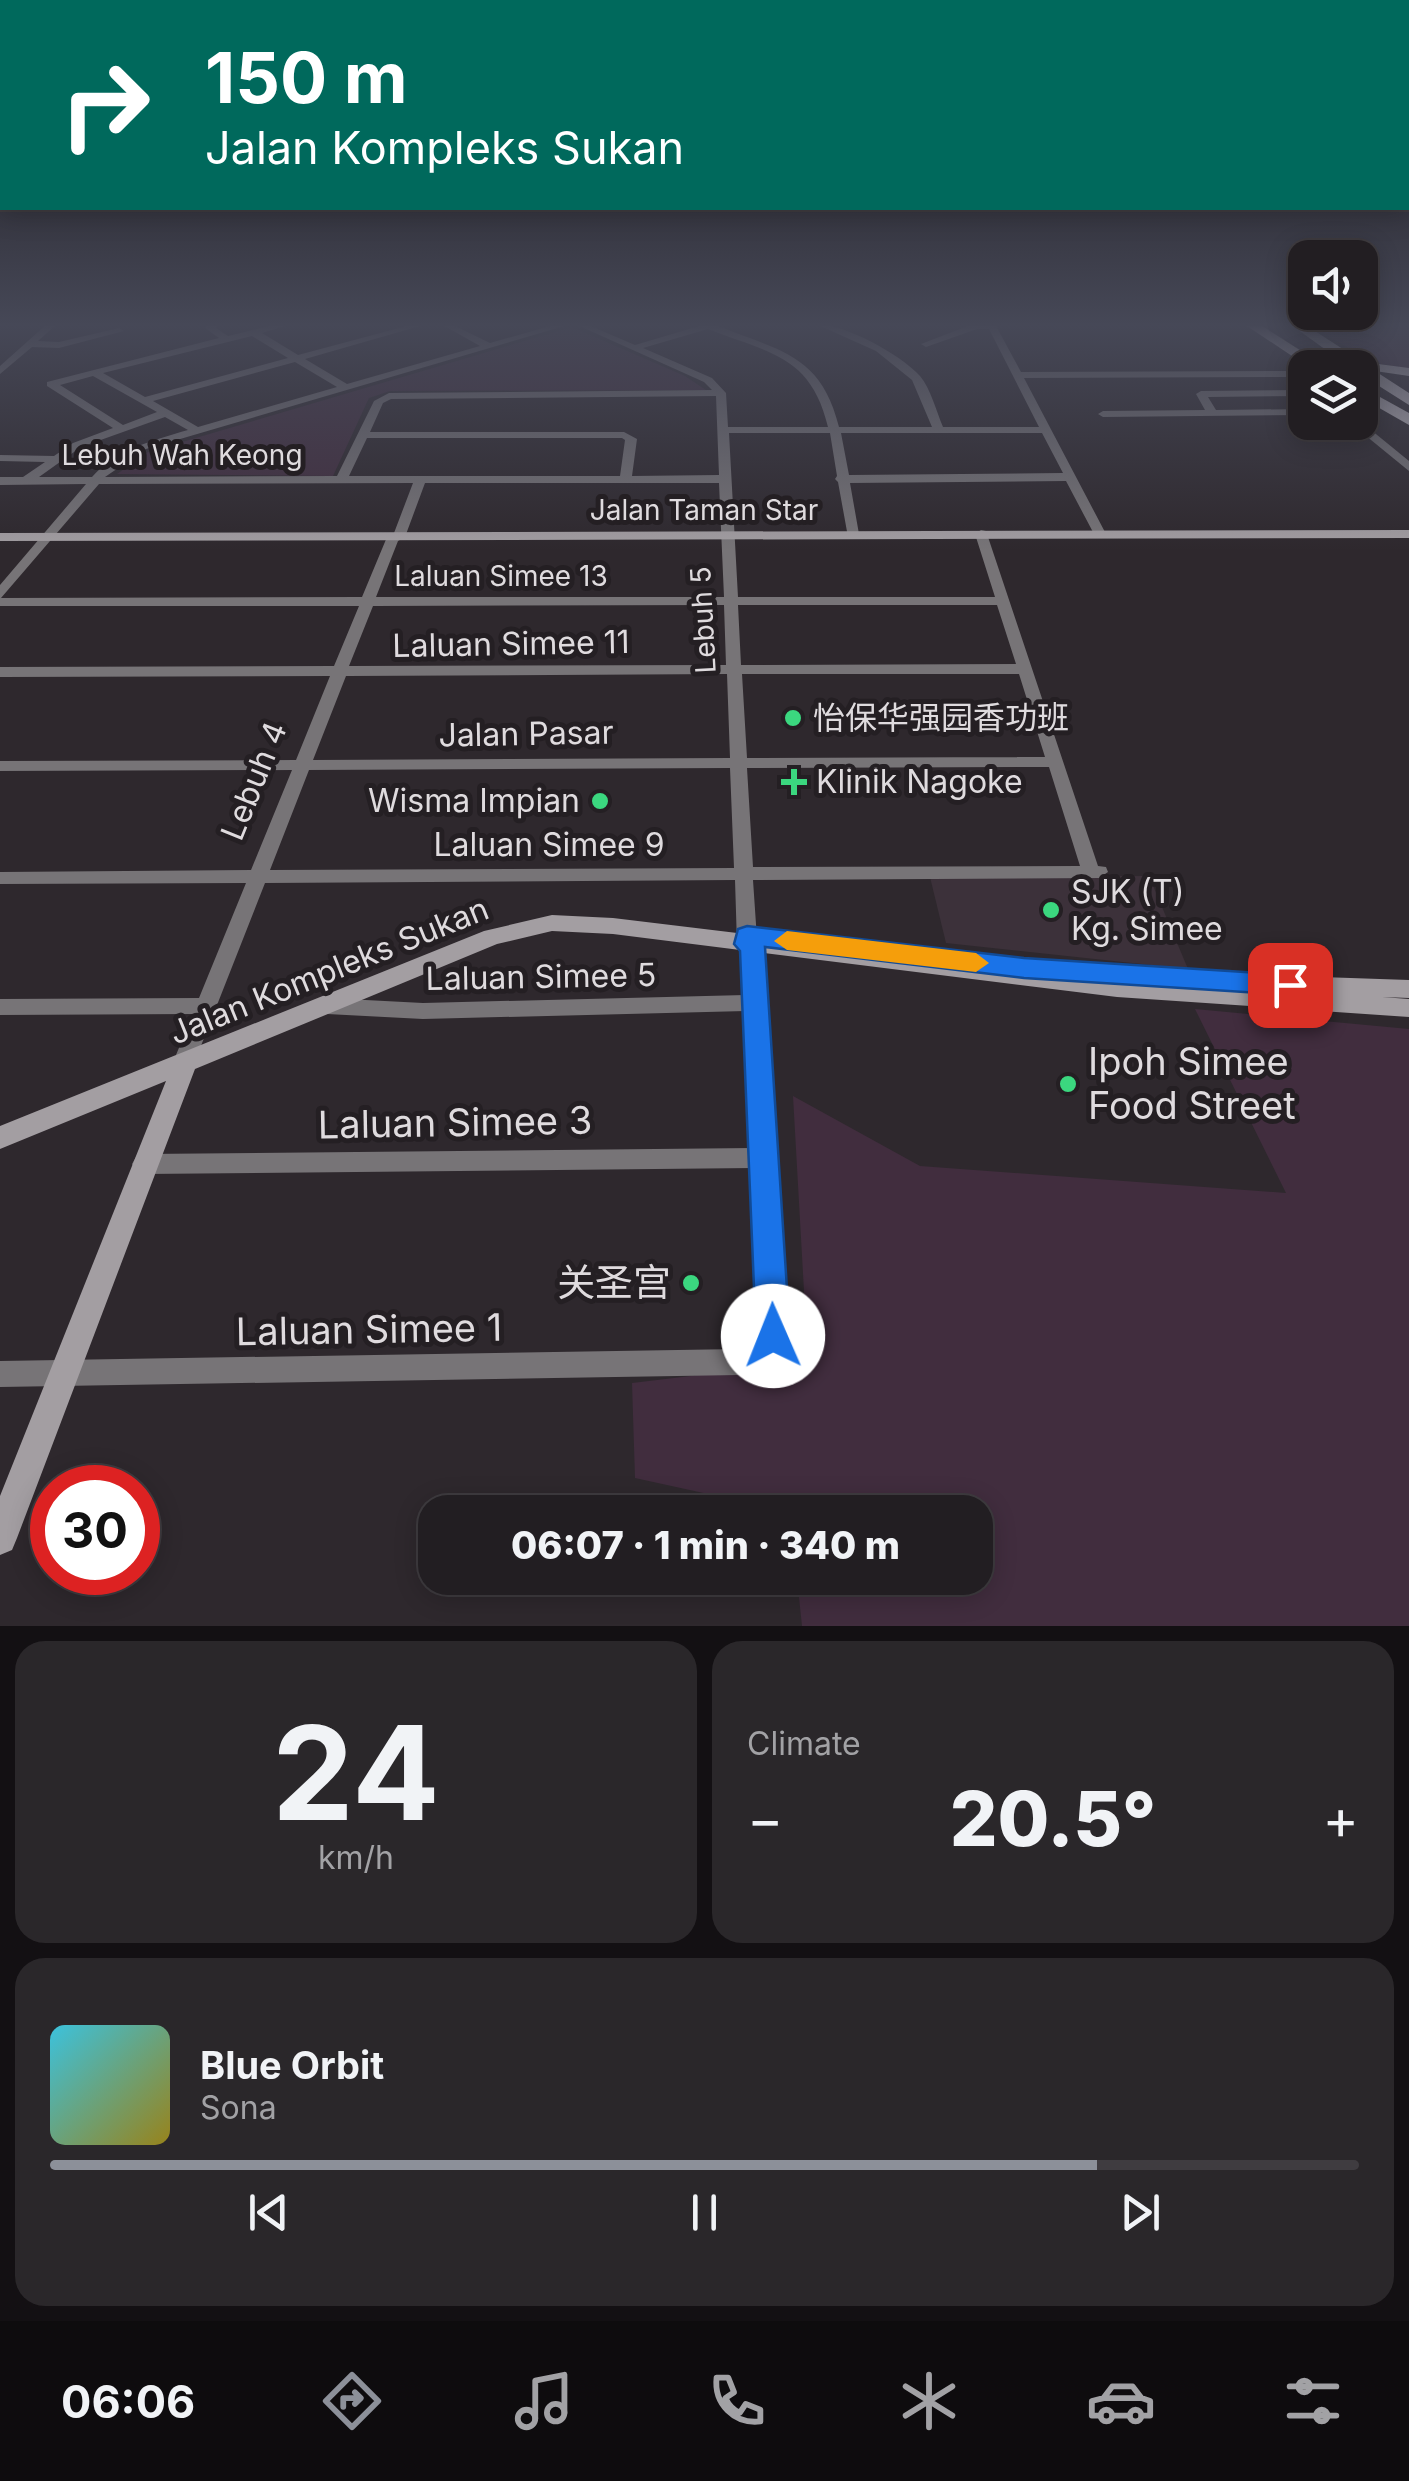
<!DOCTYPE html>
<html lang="en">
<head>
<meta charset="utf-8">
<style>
	:root { --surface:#221e22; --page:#2a272a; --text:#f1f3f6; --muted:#a2a2a5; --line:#3f3c40; --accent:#8c9099 }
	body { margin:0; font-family:Inter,"Noto Sans SC",sans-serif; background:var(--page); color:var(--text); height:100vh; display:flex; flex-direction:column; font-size:38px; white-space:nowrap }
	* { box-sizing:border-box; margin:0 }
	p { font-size:32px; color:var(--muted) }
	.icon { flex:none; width:55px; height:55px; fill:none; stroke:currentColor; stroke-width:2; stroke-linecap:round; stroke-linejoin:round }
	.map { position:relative; height:1626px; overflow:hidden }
	.panel { display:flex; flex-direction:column; gap:15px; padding:15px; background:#131013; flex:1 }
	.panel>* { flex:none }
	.guide { position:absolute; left:0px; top:0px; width:1410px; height:210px; box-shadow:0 5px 25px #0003,0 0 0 2px var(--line); background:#00695c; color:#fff; overflow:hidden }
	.tools { position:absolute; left:1288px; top:240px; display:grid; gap:20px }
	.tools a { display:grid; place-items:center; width:90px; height:90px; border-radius:20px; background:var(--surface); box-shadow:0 5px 25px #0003,0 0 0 2px var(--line); font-size:50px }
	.speed { position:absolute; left:30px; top:1465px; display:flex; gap:20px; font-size:50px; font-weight:700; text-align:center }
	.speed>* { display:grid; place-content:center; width:130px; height:130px; border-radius:50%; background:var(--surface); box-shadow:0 5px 25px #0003,0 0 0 2px var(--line); line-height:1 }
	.speed .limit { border:15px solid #d22; background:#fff; color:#111 }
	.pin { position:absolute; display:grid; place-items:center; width:85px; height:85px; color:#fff; margin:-42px; border-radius:20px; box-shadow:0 5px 15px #0006 }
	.me { position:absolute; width:110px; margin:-55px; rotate:359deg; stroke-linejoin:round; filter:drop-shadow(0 0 8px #0008) }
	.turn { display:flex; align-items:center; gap:35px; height:210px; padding:0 40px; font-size:45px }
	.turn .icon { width:130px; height:130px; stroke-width:2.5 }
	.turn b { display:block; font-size:70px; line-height:85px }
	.big { font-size:75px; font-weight:800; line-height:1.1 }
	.panel .widget { flex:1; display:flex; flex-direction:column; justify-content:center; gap:15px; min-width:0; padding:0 35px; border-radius:30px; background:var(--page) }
	.panel .dial { align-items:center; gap:0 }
	.dial b { font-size:130px; line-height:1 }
	.song { display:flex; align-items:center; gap:30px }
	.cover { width:120px; height:120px; border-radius:15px; background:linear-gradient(135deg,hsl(190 70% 55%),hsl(50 70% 35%)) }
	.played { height:10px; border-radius:5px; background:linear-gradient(90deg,var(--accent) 80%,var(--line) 80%) }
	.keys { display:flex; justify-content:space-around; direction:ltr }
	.heat { display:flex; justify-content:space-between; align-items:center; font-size:55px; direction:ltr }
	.panel .tiles { flex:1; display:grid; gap:15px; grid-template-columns:1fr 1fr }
	.widget:last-child { grid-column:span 2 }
	.trip { position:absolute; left:418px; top:1495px; width:575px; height:100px; border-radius:30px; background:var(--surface); box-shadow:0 5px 25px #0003,0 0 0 2px var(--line); font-weight:800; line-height:100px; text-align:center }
	.tab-bar { display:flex; height:160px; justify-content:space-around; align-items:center; background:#0e0c0e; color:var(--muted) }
	.tab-bar .icon { width:70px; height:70px }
	.tab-bar .selected { color:var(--accent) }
	.tab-bar b { font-size:45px; color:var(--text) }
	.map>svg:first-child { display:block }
	.built { fill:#3c313a }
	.green { fill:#412d3e }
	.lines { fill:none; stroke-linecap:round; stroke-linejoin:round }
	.street { fill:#777477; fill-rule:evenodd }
	.secondary { fill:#a39ea2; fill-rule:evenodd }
	.primary { fill:#c5bfc4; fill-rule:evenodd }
	.route { fill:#1a73e8; stroke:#114b97; stroke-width:2.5 }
	.slow { fill:#f59e0b }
	.poi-dot { fill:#3bd77f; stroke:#241f23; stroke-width:4 }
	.labels { text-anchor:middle; stroke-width:10; stroke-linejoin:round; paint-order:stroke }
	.far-street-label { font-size:28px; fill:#dfdbde; stroke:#241f23 }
	.street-label { font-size:32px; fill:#dfdbde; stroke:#241f23 }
	.poi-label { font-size:32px; fill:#dfdbde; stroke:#241f23; text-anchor:start }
	.near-poi-label { font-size:38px; fill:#dfdbde; stroke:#241f23; text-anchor:start }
	.near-street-label { font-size:38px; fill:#dfdbde; stroke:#241f23 }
</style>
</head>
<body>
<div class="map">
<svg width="1409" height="1626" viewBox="0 0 1409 1626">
	<rect width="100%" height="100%" fill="#2e282d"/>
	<!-- built -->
	<path class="built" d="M 1149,876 L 1188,969 L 946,943 L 930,877 Z"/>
	<!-- green -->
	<g class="green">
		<path d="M 1309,324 L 1409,324 L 1409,369 L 1371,362 Z"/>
		<path d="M 572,327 L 685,376 L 706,390 L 390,391 L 369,398 L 333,476 L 117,474 L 148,452 Z"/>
		<path d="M 1195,1009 L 1409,1029 L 1409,1626 L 802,1626 L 797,1578 L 975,1578 L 975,1512 L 790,1512 L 635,1478 L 632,1383 L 808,1362 L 793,1096 L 920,1166 L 1286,1193 Z"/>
	</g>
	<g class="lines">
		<!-- street -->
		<g class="street">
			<path d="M 47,324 L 57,324 L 38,341 L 59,342 L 119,328 L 124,331 L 59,348 L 32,347 L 0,374 L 0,366 Z"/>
			<path d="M 210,324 L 219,324 L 216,328 L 228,336 L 277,324 L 291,324 L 262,333 L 298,355 L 414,324 L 427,324 L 305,359 L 347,384 L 480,346 L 441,324 L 451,324 L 490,343 L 557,324 L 571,324 L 146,449 L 105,477 L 337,476 L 374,401 L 389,393 L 712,390 L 704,382 L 575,324 L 586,324 L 635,345 L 706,324 L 720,324 L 718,326 C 780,351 821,354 839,427 L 932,427 L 912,380 L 876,351 L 816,324 C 845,324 900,354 920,376 C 931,389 936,411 943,427 L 1039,427 L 989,329 L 977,329 L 926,347 L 921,344 L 973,324 L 995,324 L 1021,372 L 1294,371 L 1305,378 L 1305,386 L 1291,377 L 1024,378 L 1106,534 L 1100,538 L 1094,534 L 1066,481 L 850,483 L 859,534 L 853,538 L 848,537 L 838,482 L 835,479 L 837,476 L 830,433 L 729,433 L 738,597 L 995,597 L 975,534 L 981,530 L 986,531 L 1098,866 L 1106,867 L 1108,872 L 1099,878 L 753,880 L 757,939 L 762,945 L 788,1325 C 782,1354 767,1368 739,1375 L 0,1387 L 0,1361 L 739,1349 L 755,1341 L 762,1325 L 754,1168 L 144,1174 L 136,1171 L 132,1164 L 136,1157 L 144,1154 L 753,1148 L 746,1011 L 423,1019 L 327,1014 L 320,1012 L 317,1006 L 320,1000 L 327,998 L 423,1003 L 745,995 L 742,950 L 737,944 L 735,880 L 265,883 L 195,1061 L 187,1064 L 179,1061 L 176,1055 L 193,1014 L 0,1015 L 0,999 L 199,998 L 246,883 L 0,884 L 0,872 L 251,870 L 292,770 L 0,771 L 0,761 L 296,760 L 330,676 L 0,677 L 0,667 L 334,666 L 359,606 L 0,606 L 0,585 L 86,484 L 0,485 L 0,477 L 23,477 L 45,462 L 0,461 L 0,455 L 54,456 L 73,443 L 113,428 L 47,386 L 47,382 L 219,338 L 205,328 ZM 708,329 C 769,353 811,355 828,427 L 728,427 L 726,393 L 712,378 L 643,348 ZM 252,336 L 288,358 L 145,397 L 103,373 ZM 295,362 L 337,387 L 198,427 L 153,401 ZM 93,376 L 157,412 L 123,425 L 60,385 ZM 716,396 L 719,475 L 632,476 L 637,439 L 624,432 L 370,432 L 383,403 L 391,399 ZM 165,417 L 188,430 C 154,440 117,449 92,477 L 39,477 L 81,447 ZM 841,433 L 1042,433 L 1063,473 L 849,475 ZM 367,438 L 622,438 L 625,440 L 620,476 L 349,476 ZM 413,483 L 394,533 L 387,537 L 362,597 L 1,598 L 99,484 ZM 425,483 L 719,483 L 724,597 L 376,597 L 398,541 L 405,537 ZM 724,605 L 726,665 L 349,666 L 373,606 ZM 738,605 L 997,605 L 1016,664 L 741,665 ZM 727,674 L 730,758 L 313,760 L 346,676 ZM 742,674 L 1019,674 L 1045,757 L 747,758 ZM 1049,767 L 1080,866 L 753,867 L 747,768 ZM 730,768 L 734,868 L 270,870 L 309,770 Z"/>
			<path d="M 1305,390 L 1305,396 L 1208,397 L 1216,410 L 1305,409 L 1305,415 L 1103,417 L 1098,414 L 1103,411 L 1205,410 L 1196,394 L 1201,391 Z"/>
			<path d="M 1360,421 L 1409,461 L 1409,471 L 1349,422 Z"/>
		</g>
		<!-- secondary -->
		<g class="secondary">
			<path d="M 1409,530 L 1409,538 L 0,541 L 0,533 Z"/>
			<path d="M 552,915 L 613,918 L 1117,979 L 1226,986 L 1228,977 L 1236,974 L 1409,980 L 1409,998 L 1382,997 L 1409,999 L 1409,1017 L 1117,997 L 613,934 L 552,931 L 497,944 L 195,1069 L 17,1538 L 12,1550 L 0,1555 L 0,1496 L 166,1081 L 0,1149 L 0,1126 L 484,931 Z"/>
		</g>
		<!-- primary -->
		<g class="primary">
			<path d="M 1244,324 L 1259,324 L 1328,368 L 1310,368 Z"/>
			<path d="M 1290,324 L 1304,324 L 1363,362 L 1409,368 L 1409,376 L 1375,371 L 1409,393 L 1409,405 L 1360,374 L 1360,368 L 1351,368 Z"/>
			<path d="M 1360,386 L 1409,413 L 1409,425 L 1360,397 Z"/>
		</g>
	</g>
	<!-- sky -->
	<linearGradient id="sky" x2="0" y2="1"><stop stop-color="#191619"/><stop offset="0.59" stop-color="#464857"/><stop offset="1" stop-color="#464857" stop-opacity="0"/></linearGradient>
	<rect width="1409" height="551" fill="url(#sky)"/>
	<!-- route -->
	<path class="route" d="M 747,926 L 1024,958 L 1290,975 L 1303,985 L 1290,995 L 1024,978 L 765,947 L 790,1336 L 785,1348 L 773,1353 L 761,1348 L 756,1336 L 740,951 L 734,944 L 738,929 Z"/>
	<!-- slow -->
	<path class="slow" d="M 787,931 L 976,953 L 989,963 L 976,972 L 787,950 L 774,941 Z"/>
	<!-- markers -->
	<g class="poi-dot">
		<circle cx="793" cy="718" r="10"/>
		<path d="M789 767h10v10h10v10h-10v10h-10v-10h-10v-10h10z"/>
		<circle cx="600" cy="801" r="10"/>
		<circle cx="1051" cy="910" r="10"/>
		<circle cx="1068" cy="1084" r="10"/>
		<circle cx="691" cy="1283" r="10"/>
	</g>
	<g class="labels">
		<!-- far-street labels -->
		<g class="far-street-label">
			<text x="182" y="465">Lebuh Wah Keong</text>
			<text x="704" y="520">Jalan Taman Star</text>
			<text x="501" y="586">Laluan Simee 13</text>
			<text transform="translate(703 620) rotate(-93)" y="10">Lebuh 5</text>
		</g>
		<!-- street labels -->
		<g class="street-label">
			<text transform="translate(511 644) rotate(-1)" y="11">Laluan Simee 11</text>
			<text transform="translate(526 734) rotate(-1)" y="11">Jalan Pasar</text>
			<text transform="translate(254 781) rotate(-68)" y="11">Lebuh 4</text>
			<text x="549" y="856">Laluan Simee 9</text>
			<text transform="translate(329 971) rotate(-22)" y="11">Jalan Kompleks Sukan</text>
			<text transform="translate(541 977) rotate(-1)" y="11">Laluan Simee 5</text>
		</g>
		<!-- poi labels -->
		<g class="poi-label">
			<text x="813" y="729">怡保华强园香功班</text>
			<text x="816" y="793">Klinik Nagoke</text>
			<text x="580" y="812" text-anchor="end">Wisma Impian</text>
			<text x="1071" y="903">SJK (T)<tspan x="1071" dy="37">Kg. Simee</tspan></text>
		</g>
		<!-- near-poi labels -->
		<g class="near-poi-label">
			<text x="1088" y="1075">Ipoh Simee<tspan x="1088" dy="44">Food Street</tspan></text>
			<text x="671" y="1296" text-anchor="end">关圣宫</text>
		</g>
		<!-- near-street labels -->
		<g class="near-street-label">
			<text transform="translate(455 1123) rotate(-1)" y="13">Laluan Simee 3</text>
			<text transform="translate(369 1330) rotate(-1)" y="13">Laluan Simee 1</text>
		</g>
	</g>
</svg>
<div class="tools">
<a><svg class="icon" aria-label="sound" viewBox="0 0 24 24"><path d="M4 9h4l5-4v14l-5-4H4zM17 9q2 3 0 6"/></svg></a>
<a><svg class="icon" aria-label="layers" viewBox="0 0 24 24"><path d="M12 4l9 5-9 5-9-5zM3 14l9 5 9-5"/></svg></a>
</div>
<div class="speed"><div class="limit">30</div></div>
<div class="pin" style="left:1290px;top:985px;background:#d93025"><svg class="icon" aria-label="arrive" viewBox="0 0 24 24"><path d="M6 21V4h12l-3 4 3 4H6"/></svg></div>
<svg class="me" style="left:773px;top:1336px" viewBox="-20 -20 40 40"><circle r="19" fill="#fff"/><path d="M0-13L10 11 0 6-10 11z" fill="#1a73e8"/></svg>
<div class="trip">06:07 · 1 min · 340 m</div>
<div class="guide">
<div class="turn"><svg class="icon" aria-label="right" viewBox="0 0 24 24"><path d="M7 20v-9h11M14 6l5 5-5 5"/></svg><div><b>150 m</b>Jalan Kompleks Sukan</div></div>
</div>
</div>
<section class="panel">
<div class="tiles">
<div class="widget dial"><b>24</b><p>km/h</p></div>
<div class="widget"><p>Climate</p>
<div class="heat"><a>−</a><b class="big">20.5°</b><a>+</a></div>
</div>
<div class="widget">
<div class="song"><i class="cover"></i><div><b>Blue Orbit</b><p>Sona</p></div></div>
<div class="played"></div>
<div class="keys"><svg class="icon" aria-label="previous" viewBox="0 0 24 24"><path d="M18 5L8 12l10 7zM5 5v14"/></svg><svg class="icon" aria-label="pause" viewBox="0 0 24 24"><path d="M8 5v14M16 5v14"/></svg><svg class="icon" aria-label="next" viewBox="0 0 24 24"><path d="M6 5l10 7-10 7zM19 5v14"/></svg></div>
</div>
</div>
</section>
<nav class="tab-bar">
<b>06:06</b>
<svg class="icon selected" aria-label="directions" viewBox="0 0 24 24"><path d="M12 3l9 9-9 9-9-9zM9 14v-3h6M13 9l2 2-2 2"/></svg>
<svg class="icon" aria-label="music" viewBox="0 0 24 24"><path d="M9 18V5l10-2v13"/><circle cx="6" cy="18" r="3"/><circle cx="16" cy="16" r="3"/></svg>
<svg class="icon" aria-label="phone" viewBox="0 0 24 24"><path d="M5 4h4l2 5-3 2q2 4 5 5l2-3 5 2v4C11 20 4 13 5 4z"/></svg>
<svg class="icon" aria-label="climate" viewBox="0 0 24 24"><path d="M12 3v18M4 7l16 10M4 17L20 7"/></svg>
<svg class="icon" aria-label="car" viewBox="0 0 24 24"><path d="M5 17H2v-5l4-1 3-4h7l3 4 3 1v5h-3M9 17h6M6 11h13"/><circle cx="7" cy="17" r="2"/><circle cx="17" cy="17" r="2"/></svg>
<svg class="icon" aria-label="filters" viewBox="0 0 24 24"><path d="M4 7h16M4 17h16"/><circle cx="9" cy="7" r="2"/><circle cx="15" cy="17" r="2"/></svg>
</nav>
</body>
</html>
